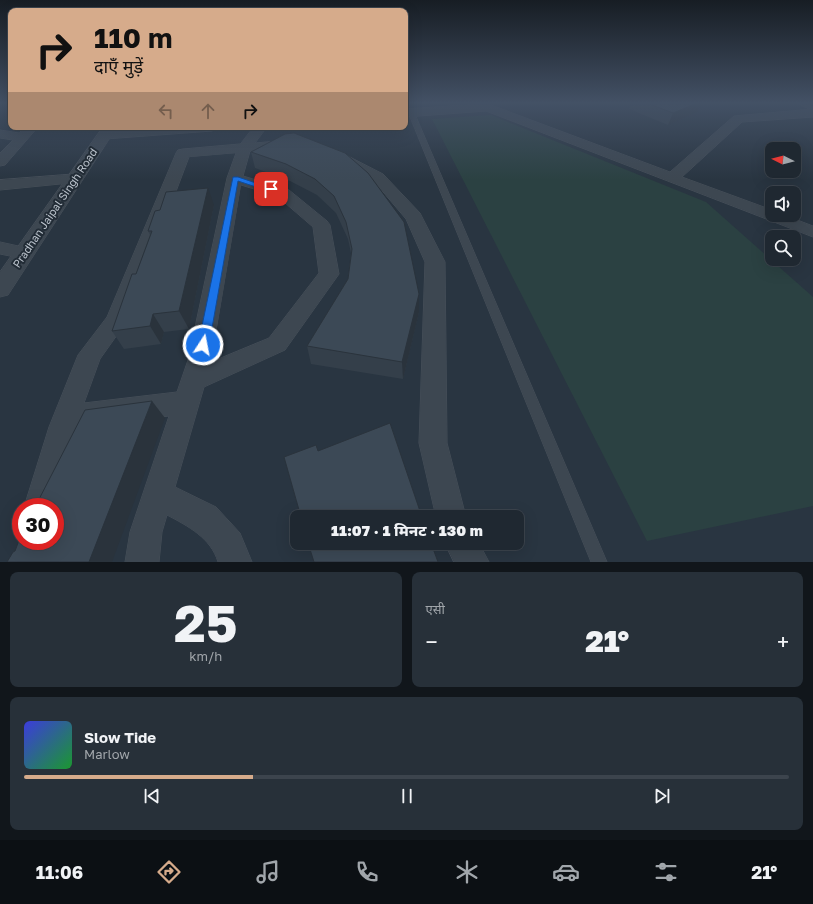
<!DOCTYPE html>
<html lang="hi">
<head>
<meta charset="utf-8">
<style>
	:root { --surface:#1f2831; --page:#273039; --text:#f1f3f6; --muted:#a1a6ab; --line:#3c444d; --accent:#d6ab8b }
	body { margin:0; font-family:"Golos Text","Noto Sans Devanagari",sans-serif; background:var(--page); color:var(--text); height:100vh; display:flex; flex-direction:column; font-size:15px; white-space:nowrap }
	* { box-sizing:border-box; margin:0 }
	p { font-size:13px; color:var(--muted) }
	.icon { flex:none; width:22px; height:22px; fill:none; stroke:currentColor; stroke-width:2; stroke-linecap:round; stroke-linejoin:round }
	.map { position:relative; height:562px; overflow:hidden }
	.panel { display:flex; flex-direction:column; gap:10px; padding:10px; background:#11161b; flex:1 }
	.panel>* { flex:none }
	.banner { position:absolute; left:8px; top:8px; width:400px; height:122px; border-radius:8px; box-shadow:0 4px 16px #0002,0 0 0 1px var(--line); background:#d6ab8b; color:#111; overflow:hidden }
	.needle { width:26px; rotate:276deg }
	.tools { position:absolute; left:765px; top:142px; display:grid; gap:8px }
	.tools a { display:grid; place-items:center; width:36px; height:36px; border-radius:8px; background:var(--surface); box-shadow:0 4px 16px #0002,0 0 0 1px var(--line); font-size:20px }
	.speed { position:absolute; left:12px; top:498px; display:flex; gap:8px; font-size:20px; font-weight:700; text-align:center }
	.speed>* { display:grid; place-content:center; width:52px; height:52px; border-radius:50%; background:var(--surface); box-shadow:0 4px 16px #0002,0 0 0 1px var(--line); line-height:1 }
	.speed .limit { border:6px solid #d22; background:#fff; color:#111 }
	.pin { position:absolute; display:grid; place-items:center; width:34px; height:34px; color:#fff; margin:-17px; border-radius:8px; box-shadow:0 2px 6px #0006 }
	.me { position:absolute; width:44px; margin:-22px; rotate:11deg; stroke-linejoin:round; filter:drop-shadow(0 0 3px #0008) }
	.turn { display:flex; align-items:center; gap:14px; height:84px; padding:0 20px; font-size:18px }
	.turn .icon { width:52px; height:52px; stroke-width:2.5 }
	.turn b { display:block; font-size:28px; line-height:34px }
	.lanes { display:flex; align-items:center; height:38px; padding:0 20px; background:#0003; justify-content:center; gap:20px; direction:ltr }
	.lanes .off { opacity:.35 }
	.big { font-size:30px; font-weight:800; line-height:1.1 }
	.panel .widget { flex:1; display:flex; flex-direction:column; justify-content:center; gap:6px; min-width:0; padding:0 14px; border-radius:8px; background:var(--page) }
	.panel .dial { align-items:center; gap:0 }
	.dial b { font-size:52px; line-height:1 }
	.song { display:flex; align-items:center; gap:12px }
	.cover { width:48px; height:48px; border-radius:6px; background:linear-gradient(135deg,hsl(240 70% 55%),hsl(130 70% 35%)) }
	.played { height:4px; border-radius:2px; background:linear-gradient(90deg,var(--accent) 30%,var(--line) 30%) }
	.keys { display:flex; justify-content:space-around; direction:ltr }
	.heat { display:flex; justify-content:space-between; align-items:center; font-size:22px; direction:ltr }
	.panel .tiles { flex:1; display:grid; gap:10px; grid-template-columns:1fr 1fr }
	.widget:last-child { grid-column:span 2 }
	.trip { position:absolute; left:290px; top:510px; width:234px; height:40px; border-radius:8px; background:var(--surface); box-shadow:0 4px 16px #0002,0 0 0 1px var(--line); font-weight:800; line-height:40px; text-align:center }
	.menu { display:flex; height:64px; justify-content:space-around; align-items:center; background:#0c1014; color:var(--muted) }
	.menu .icon { width:28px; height:28px }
	.menu .on { color:var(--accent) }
	.menu b { font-size:18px; color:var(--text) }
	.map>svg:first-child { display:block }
	.green { fill:#2b4142 }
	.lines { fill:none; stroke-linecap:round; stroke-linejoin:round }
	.service-casing { stroke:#47505a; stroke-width:1 }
	.minor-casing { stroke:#47505a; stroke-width:1 }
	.tertiary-casing { stroke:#47505a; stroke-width:1 }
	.service { fill:#3d4751; fill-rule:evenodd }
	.minor { fill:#3d4751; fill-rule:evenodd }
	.tertiary { fill:#3d4751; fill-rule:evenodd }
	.wall { fill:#343f4a }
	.shaded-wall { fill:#2a333c }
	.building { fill:#3c4956; stroke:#2a333c }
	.route { fill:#1a73e8; stroke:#114b97 }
	.labels { text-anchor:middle; stroke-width:4; stroke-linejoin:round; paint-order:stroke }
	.street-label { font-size:11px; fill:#bac2cb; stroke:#222c36 }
</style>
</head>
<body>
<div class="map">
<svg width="813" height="562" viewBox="0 0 813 562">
	<rect width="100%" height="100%" fill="#293541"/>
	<!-- green -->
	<path class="green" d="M 491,115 L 706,202 L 813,297 L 813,506 L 647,541 L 432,119 Z"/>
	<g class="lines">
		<defs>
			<g id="service">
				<path d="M 796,102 L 803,102 L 813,107 L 813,111 Z"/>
				<path d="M 411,110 L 414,112 L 607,562 L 591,562 L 408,112 Z"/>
			</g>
			<g id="minor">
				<path d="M 478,102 L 490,102 L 491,105 L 670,172 L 734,116 L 813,109 L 813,117 L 742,122 L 682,177 L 772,210 L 772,215 L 784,215 L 813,226 L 813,237 L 486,111 L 405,117 L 405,109 L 479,104 Z"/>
				<path d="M 25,127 L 38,127 L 5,165 L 0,166 L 0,153 L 13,140 L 0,138 L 0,130 L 19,133 Z"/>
				<path d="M 160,127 L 218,127 L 212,131 L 105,139 L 100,138 L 98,135 L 100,132 L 105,131 Z"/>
				<path d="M 254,127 L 267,127 L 255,143 L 289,140 L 294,141 L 296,144 L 294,147 L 289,148 L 250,151 L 243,176 L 289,190 L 327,221 L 330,225 L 339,274 L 285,350 L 204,387 L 175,487 L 216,507 L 240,533 L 252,562 L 218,562 C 211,538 188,526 167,515 L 162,532 L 159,562 L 125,562 L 130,532 L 169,416 L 75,428 L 54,507 L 24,507 L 49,427 L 78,355 L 107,317 L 176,153 L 178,150 L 183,149 L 240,144 ZM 236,153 L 227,178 L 188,360 L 177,392 L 84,403 L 100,359 L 127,321 L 189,157 ZM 241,185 L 277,196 L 313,227 L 319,273 L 269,338 L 211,362 Z"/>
				<path d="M 340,152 L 383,174 L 420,213 L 445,262 L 447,443 L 466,517 L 436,517 L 419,443 L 425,262 L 406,219 L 373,180 L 335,159 L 333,156 L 335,153 Z"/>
				<path d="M 75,174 L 80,176 L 83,179 L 80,182 L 0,190 L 0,180 Z"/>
				<path d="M 0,242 L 32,249 L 34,253 L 32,257 L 25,259 L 0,254 Z"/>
				<path d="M 445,543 L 479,543 L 489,562 L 454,562 Z"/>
			</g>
			<path id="tertiary" d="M 103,127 L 117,127 L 8,295 L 0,297 L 0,272 Z"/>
		</defs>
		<!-- service casing -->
		<use href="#service" class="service-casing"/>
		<!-- minor casing -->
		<use href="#minor" class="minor-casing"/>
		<!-- tertiary casing -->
		<use href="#tertiary" class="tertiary-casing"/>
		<!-- service -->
		<use href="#service" class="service"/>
		<!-- minor -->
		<use href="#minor" class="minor"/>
		<!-- tertiary -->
		<use href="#tertiary" class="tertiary"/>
	</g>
	<!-- wall -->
	<g class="wall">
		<path d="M 632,102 L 702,102 L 698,112 L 668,125 L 629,109 Z"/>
		<path d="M 294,133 L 419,312 L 403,379 L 311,364 L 307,346 L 348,279 L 351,253 L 348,239 L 336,213 L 317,195 L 290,181 L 255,168 L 251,152 Z"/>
		<path d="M 214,205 L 189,329 L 164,332 L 161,344 L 124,349 L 112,331 L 136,274 L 150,235 L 148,231 Z"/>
	</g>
	<!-- shaded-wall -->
	<g class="shaded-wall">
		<path d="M 422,102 L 440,102 L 422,105 Z"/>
		<path d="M 700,102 L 702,102 L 698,112 L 668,125 L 673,113 Z"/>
		<path d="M 208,188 L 214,205 L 189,329 L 179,311 Z"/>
		<path d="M 419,294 L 419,312 L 403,379 L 402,362 Z"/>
		<path d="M 153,314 L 164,332 L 161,344 L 150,326 Z"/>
		<path d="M 152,401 L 165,418 L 112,562 L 89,562 Z"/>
	</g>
	<!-- building -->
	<g class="building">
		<path d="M 644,102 L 700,102 L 673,113 Z"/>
		<path d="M 294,133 L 345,153 L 368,173 L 404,222 L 419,294 L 402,362 L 307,346 L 348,279 L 352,249 L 346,222 L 334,196 L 315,179 L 286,164 L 251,152 L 285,134 Z"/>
		<path d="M 208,188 L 179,311 L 153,314 L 150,326 L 112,331 L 132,274 L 136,274 L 152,231 L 148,231 L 155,211 L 160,210 L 166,192 Z"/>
		<path d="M 152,401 L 89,562 L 7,562 L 13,552 L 15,551 L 21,535 L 21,541 L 55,541 L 55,507 L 35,507 L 85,410 Z"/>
		<path d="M 390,423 L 422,517 L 301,517 L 284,457 L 316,445 L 318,451 Z"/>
		<path d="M 308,543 L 431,543 L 438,562 L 314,562 Z"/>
	</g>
	<!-- sky -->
	<linearGradient id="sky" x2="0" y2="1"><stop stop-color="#171d24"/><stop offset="0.57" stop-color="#435165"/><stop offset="1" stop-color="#435165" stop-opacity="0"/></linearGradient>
	<rect width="813" height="180" fill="url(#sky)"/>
	<!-- route -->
	<path class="route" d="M 233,177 L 238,177 L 274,189 L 271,192 L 238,181 L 209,345 L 203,349 L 198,345 Z"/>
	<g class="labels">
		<!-- street labels -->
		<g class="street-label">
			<text transform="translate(55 208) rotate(-56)" y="4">Pradhan Jaipal Singh Road</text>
		</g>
	</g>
</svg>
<div class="tools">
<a><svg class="needle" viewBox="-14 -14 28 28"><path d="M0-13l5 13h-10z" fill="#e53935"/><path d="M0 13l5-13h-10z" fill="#a1a6ab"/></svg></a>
<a><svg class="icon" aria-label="sound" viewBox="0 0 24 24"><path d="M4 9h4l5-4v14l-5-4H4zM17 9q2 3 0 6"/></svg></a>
<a><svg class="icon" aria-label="search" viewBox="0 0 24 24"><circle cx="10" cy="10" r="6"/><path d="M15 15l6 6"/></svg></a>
</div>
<div class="speed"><div class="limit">30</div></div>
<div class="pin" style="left:271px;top:189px;background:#d93025"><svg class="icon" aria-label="arrive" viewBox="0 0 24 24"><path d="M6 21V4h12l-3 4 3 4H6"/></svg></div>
<svg class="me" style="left:203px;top:345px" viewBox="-20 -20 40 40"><circle r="17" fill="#1a73e8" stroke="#fff" stroke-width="3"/><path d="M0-11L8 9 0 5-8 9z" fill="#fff"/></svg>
<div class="trip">11:07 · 1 मिनट · 130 m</div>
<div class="banner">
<div class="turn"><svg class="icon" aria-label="right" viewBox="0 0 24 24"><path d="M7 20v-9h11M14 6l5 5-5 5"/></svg><div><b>110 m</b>दाएँ मुड़ें</div></div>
<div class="lanes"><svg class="icon off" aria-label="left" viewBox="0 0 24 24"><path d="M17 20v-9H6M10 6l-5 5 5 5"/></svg><svg class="icon off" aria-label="ahead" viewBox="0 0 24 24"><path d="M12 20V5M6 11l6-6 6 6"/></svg><svg class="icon" aria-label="right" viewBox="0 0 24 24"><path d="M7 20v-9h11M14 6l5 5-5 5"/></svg></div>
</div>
</div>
<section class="panel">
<div class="tiles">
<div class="widget dial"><b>25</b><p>km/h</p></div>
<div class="widget"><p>एसी</p>
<div class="heat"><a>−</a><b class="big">21°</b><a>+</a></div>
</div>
<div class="widget">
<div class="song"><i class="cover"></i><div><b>Slow Tide</b><p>Marlow</p></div></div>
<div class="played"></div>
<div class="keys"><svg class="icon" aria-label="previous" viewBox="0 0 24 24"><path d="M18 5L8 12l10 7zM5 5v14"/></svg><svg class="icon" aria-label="pause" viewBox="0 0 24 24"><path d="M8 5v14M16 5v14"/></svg><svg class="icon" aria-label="next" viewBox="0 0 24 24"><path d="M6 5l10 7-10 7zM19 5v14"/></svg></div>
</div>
</div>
</section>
<nav class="menu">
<b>11:06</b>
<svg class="icon on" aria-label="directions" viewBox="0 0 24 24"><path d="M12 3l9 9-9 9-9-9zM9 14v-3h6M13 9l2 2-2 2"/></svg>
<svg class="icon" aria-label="music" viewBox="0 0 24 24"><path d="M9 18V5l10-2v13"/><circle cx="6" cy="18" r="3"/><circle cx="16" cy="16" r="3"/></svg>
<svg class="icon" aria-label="phone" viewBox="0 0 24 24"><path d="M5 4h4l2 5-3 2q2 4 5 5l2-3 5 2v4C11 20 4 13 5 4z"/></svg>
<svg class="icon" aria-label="climate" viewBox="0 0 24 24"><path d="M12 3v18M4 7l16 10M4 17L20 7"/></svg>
<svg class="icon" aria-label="car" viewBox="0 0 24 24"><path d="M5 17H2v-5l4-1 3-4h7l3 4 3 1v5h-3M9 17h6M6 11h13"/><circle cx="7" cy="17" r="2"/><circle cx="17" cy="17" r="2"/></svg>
<svg class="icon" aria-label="filters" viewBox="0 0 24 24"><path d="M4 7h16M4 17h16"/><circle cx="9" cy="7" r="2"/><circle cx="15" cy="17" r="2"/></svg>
<b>21°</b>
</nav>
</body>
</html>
